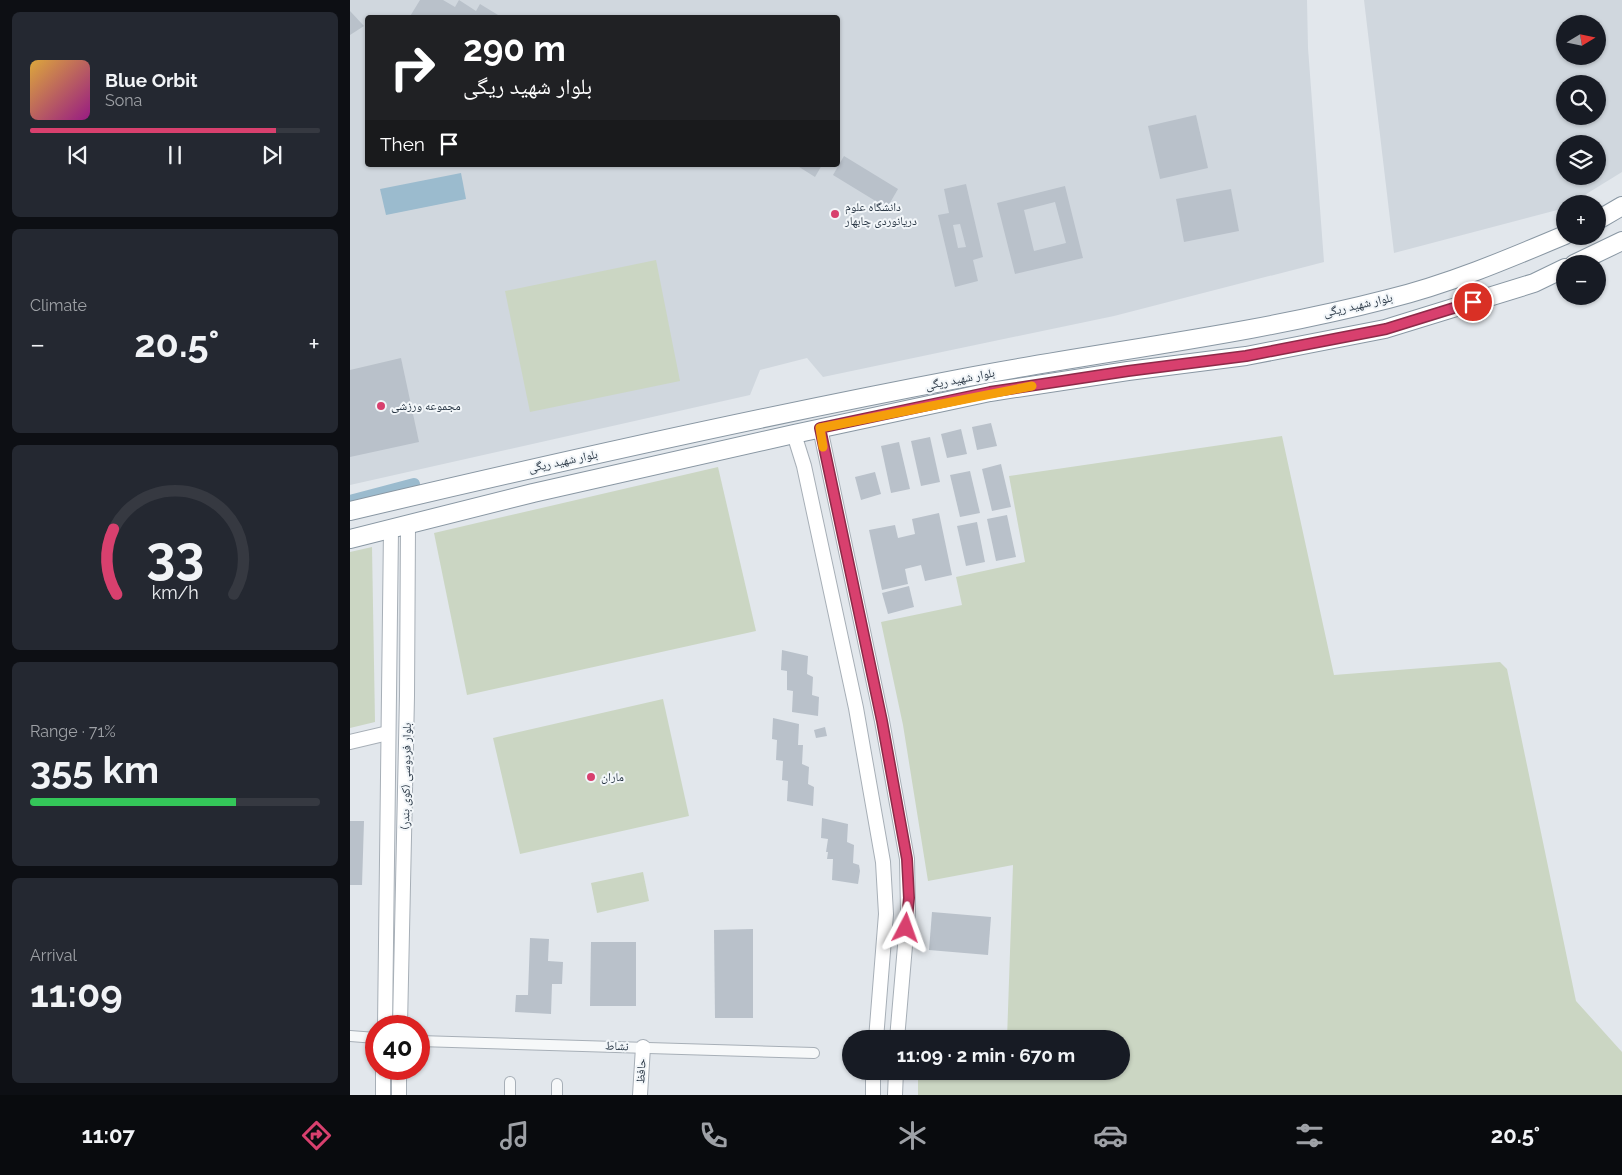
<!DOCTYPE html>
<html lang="en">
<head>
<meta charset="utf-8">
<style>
	:root { --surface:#171b24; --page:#242831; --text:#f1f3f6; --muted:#9ea1a6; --line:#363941; --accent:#d8406e }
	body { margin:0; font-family:Raleway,"Noto Naskh Arabic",sans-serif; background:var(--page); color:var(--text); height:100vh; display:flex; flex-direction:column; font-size:19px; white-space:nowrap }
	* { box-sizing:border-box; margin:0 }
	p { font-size:16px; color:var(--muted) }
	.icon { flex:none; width:28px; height:28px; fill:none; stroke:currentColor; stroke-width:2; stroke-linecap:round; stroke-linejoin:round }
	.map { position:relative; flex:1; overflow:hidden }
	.drawer { display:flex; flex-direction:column; gap:12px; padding:12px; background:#0d0f14; width:350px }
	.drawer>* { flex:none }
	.top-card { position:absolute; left:15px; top:15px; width:475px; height:152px; border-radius:5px; box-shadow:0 1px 4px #0004; background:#202124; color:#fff; overflow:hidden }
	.needle { width:32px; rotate:80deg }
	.controls { position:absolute; left:1206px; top:15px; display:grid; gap:10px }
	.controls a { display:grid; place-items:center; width:50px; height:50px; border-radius:50%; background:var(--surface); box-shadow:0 1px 4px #0004; font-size:25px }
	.speed { position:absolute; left:15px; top:1015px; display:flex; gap:10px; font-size:25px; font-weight:700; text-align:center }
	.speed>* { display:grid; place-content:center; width:65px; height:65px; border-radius:50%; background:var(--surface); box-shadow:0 1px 4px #0004; line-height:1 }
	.speed .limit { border:8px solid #d22; background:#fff; color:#111 }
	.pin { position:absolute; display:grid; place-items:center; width:42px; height:42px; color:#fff; margin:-21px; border:2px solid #fff; border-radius:50%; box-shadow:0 1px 5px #0007 }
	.me { position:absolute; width:55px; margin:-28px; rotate:4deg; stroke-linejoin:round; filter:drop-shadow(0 0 4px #0008) }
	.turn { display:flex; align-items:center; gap:18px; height:105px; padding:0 15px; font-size:22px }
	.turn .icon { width:65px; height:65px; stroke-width:2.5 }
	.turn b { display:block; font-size:35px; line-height:42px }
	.then { display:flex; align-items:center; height:48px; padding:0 15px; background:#0003; gap:10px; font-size:19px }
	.big { font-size:38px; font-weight:700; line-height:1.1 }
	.drawer .tile { flex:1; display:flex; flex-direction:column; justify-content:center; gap:8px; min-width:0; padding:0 18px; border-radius:8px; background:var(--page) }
	.drawer .dial { align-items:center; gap:0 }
	.dial svg { height:130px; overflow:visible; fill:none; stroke:var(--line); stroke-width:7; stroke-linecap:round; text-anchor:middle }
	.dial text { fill:var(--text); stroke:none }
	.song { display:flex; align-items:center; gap:15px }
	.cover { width:60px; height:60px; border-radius:8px; background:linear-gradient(135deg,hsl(40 70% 55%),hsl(310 70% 35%)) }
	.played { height:5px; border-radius:2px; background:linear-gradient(90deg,var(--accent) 85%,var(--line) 85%) }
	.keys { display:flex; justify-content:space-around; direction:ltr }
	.heat { display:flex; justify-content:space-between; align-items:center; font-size:28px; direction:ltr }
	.charge { height:8px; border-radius:4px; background:linear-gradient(90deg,#34c759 71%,var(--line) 0) }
	.trip { position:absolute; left:492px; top:1030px; width:288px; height:50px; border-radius:25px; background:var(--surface); box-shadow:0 1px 4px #0004; font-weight:700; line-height:50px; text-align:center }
	.tabs { display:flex; height:80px; justify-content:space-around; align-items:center; background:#090b0e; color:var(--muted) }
	.tabs .icon { width:35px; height:35px }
	.tabs .on { color:var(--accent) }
	.tabs b { font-size:22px; color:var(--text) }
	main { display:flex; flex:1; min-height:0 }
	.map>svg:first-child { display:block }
	.built { fill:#d0d7de; fill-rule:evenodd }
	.green { fill:#cbd6c3 }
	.water { fill:#9bbbce }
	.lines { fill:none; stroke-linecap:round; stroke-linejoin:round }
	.canal { stroke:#9bbbce; stroke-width:12 }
	.building { fill:#b9c1ca; fill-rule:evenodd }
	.street-casing { stroke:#a7afb7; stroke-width:12 }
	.secondary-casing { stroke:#a7afb7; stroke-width:16 }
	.highway-casing { stroke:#8997a3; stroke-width:20 }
	.street { stroke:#f6f8f9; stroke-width:10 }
	.secondary { stroke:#fff; stroke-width:14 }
	.highway { stroke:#fff; stroke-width:18 }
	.route-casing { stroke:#8c2a48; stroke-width:12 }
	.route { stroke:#d8406e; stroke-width:9 }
	.slow { stroke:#f59e0b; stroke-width:9 }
	.poi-dot { fill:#d8406e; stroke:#f2f6f9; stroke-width:2 }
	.labels { text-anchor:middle; stroke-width:4; stroke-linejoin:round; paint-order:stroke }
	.poi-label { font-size:12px; fill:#293745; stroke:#f2f6f9; text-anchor:start }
	.street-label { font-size:12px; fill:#293745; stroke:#f2f6f9 }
</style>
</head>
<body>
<main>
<section class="drawer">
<div class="tile">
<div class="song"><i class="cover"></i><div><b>Blue Orbit</b><p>Sona</p></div></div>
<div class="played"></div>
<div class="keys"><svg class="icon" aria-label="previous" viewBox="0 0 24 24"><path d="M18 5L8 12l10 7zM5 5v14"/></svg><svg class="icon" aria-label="pause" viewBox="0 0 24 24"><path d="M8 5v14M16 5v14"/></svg><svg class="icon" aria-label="next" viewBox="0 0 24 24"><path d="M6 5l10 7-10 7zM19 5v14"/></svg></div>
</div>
<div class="tile"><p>Climate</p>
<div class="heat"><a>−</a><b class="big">20.5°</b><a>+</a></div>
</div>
<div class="tile dial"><svg viewBox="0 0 100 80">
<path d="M14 69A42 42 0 1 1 86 69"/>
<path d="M14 69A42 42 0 0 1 12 29" stroke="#d8406e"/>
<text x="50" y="56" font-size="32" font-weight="700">33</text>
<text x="50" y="72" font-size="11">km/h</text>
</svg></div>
<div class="tile"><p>Range · 71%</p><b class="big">355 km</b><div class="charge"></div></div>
<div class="tile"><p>Arrival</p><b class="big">11:09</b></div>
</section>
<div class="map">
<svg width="1272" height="1095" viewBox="0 0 1272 1095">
	<rect width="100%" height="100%" fill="#e2e7ec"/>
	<!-- built -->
	<g class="built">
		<path d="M 0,0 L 957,0 L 958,48 L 974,262 L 764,316 L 473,377 L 457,358 L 410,370 L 400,395 L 0,485 ZM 18,18 L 488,18 L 488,165 L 18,165 Z"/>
		<path d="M 1014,0 L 1272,0 L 1272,172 L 1220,204 L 1215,204 L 1211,209 L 1044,253 ZM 1215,24 L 1248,24 L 1248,56 L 1215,56 ZM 1215,84 L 1248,84 L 1248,116 L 1215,116 ZM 1215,144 L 1248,144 L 1248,176 L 1215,176 Z"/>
	</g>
	<!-- green -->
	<g class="green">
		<path d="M 306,260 L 330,381 L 180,412 L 155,291 Z"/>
		<path d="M 932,436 L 984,675 L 1150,662 L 1157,669 L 1226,1001 L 1272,1052 L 1272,1095 L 568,1095 L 568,1071 L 771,1071 L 771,1039 L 657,1039 L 663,865 L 578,881 L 553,725 L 531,622 L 612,605 L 606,577 L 675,562 L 659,476 Z"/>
		<path d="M 368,467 L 406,631 L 117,695 L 84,533 Z"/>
		<path d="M 22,547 L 25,722 L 0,728 L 0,552 Z"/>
		<path d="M 313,699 L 339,816 L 170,854 L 143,738 Z"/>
		<path d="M 293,872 L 299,901 L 247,913 L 241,883 Z"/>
	</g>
	<!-- water -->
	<path class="water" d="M 111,173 L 116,199 L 36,215 L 30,189 Z"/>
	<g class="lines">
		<!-- canal -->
		<path class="canal" d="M 0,501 L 64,484"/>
	</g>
	<!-- building -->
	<g class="building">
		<path d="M 70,0 L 93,0 L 105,7 L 109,0 L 126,11 L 130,4 L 153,18 L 59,18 Z"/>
		<path d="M 0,11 L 14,26 L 0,35 Z"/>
		<path d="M 846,115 L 858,168 L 810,179 L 798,126 Z"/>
		<path d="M 494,156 L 548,189 L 537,208 L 483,175 Z"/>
		<path d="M 446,165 L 472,165 L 465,177 Z"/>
		<path d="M 616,184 L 633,257 L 623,260 L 628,281 L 605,287 L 588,215 L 599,213 L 594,189 ZM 610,224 L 616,247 L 608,248 L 603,225 Z"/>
		<path d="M 715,186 L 733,258 L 665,274 L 647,203 ZM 705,202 L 716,243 L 684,251 L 674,210 Z"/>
		<path d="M 881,189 L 889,231 L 834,242 L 826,199 Z"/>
		<path d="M 51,358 L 69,442 L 0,457 L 0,370 Z"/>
		<path d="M 641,423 L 647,446 L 627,450 L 622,427 Z"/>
		<path d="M 611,429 L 617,454 L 597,458 L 591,434 Z"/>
		<path d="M 580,437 L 590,482 L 571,486 L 561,441 Z"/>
		<path d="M 549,442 L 560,489 L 541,493 L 531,446 Z"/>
		<path d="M 651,464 L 661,507 L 642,511 L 632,469 Z"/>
		<path d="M 620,471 L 630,513 L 610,517 L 600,475 Z"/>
		<path d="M 525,472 L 531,494 L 511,500 L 505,477 Z"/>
		<path d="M 589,513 L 602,575 L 575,581 L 571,565 L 555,569 L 558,584 L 532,590 L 519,530 L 545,525 L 548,538 L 565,534 L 562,519 Z"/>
		<path d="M 657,515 L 666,557 L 646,561 L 637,519 Z"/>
		<path d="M 627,522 L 635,562 L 616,566 L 607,526 Z"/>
		<path d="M 559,586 L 564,607 L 538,614 L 532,593 Z"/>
		<path d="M 432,650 L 458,656 L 457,674 L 463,677 L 462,695 L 469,697 L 468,716 L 442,712 L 443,691 L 437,690 L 437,671 L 431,670 Z"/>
		<path d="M 423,718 L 449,724 L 448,745 L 453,745 L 452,764 L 459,767 L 458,784 L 464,787 L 463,806 L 437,801 L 438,781 L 432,780 L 433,761 L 426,760 L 427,740 L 422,739 Z"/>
		<path d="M 475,727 L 477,736 L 466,738 L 464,730 Z"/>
		<path d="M 472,818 L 498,824 L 497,842 L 504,845 L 503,863 L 509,865 L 510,871 L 508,884 L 482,880 L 483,859 L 477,859 L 478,852 L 476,852 L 478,839 L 471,838 Z"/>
		<path d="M 0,821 L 14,821 L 12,885 L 0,885 Z"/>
		<path d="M 582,912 L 641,917 L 638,955 L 579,950 Z"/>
		<path d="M 403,929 L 403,1018 L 365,1018 L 364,930 Z"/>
		<path d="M 180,938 L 199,939 L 198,961 L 213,962 L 212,984 L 202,984 L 201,1014 L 165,1012 L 166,995 L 178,995 Z"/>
		<path d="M 241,942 L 286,942 L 286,1006 L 240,1006 Z"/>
	</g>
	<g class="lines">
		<defs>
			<g id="street">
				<path d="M 0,1036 L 26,1038"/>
				<path d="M 69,1041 L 464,1053"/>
				<path d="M 160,1095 L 160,1082"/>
				<path d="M 207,1095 L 207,1084"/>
			</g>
			<g id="secondary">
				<path d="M 470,428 L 532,721 L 557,859 L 558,911 L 547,1039"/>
				<path d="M 444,434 L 454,466 L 506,708 L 533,862 L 536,914 L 526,1039"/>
				<path d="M 0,742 L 38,733"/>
				<path d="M 35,1026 L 41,529"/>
				<path d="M 50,1026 L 57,696 L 58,526"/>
				<path d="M 33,1095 L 33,1069"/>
				<path d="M 49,1095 L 49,1069"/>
				<path d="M 290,1095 L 293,1047"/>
				<path d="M 523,1095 L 523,1071"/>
				<path d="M 545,1095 L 546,1071"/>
			</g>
			<g id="highway">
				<path d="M 1248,220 L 1272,206"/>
				<path d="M 1224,264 L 1272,241"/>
				<path d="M 0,511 C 203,463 408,417 613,378 C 754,351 899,335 1038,299 C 1099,284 1158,259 1215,235"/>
				<path d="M 0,539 L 183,493 L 444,434 L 640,392 L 778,371 L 896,356 L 1035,329 L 1184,283 L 1215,268"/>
			</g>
		</defs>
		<!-- street casing -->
		<use href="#street" class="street-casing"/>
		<!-- secondary casing -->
		<use href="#secondary" class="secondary-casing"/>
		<!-- highway casing -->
		<use href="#highway" class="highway-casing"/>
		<!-- street -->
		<use href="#street" class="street"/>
		<!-- secondary -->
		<use href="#secondary" class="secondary"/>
		<!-- highway -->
		<use href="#highway" class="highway"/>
	</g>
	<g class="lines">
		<defs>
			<path id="route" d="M 556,928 L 559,898 L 557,859 L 532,721 L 470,428 L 640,392 L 778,371 L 896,356 L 1036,329 L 1123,302"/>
		</defs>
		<!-- route casing -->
		<use href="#route" class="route-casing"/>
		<!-- route -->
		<use href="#route" class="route"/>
		<!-- slow -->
		<path class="slow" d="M 473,447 L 470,428 L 682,386"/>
	</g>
	<!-- markers -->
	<g class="poi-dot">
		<circle cx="485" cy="214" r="5"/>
		<circle cx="31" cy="406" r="5"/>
		<circle cx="241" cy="777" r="5"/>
	</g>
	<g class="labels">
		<!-- poi labels -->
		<g class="poi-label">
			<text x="495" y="211">دانشگاه علوم<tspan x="495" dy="14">دریانوردی چابهار</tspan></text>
			<text x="41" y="410">مجموعه ورزشی</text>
			<text x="251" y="781">ماران</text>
		</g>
		<!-- street labels -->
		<g class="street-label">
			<text transform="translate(1008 305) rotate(-13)" y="4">بلوار شهید ریگی</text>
			<text transform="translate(610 379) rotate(-11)" y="4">بلوار شهید ریگی</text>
			<text transform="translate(213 461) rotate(-12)" y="4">بلوار شهید ریگی</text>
			<text transform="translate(56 776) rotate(-89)" y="4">بلوار فردوسی (کوی بندر)</text>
			<text transform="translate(267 1046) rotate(2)" y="4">نشاط</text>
			<text transform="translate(291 1071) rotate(-87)" y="4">حافظ</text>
		</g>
	</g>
</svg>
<div class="controls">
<a><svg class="needle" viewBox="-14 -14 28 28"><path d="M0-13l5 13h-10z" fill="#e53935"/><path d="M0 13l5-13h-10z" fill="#9ea1a6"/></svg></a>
<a><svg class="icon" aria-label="search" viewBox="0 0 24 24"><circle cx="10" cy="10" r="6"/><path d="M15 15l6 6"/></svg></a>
<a><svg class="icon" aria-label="layers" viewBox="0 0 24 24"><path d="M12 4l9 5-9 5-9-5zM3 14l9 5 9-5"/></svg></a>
<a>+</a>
<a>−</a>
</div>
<div class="speed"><div class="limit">40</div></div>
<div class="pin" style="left:1123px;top:302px;background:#d93025"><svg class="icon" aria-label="arrive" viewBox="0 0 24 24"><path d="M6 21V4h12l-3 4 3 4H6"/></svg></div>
<svg class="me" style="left:556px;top:928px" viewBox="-20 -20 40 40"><path d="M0-17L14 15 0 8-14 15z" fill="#d8406e" stroke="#fff" stroke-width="4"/></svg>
<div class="trip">11:09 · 2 min · 670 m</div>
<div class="top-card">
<div class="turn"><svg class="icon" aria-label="right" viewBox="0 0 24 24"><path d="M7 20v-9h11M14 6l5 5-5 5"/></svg><div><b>290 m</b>بلوار شهید ریگی</div></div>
<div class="then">Then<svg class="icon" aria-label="arrive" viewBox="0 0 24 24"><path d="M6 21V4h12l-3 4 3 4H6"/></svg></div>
</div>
</div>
</main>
<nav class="tabs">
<b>11:07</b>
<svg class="icon on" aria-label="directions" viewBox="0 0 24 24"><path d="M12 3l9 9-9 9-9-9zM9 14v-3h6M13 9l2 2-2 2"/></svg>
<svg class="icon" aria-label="music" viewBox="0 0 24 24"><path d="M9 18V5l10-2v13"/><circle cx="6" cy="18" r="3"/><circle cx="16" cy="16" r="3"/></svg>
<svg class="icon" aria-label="phone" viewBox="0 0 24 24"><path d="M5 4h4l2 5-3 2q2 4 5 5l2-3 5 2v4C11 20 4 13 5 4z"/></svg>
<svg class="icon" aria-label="climate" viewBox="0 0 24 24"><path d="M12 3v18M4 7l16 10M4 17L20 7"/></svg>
<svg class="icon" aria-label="car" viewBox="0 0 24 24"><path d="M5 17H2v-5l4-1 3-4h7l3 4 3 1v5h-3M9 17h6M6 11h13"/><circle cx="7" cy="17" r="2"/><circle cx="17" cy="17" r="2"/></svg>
<svg class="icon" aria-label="filters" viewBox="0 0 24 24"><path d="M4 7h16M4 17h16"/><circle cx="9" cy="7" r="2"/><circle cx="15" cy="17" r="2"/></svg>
<b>20.5°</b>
</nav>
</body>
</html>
